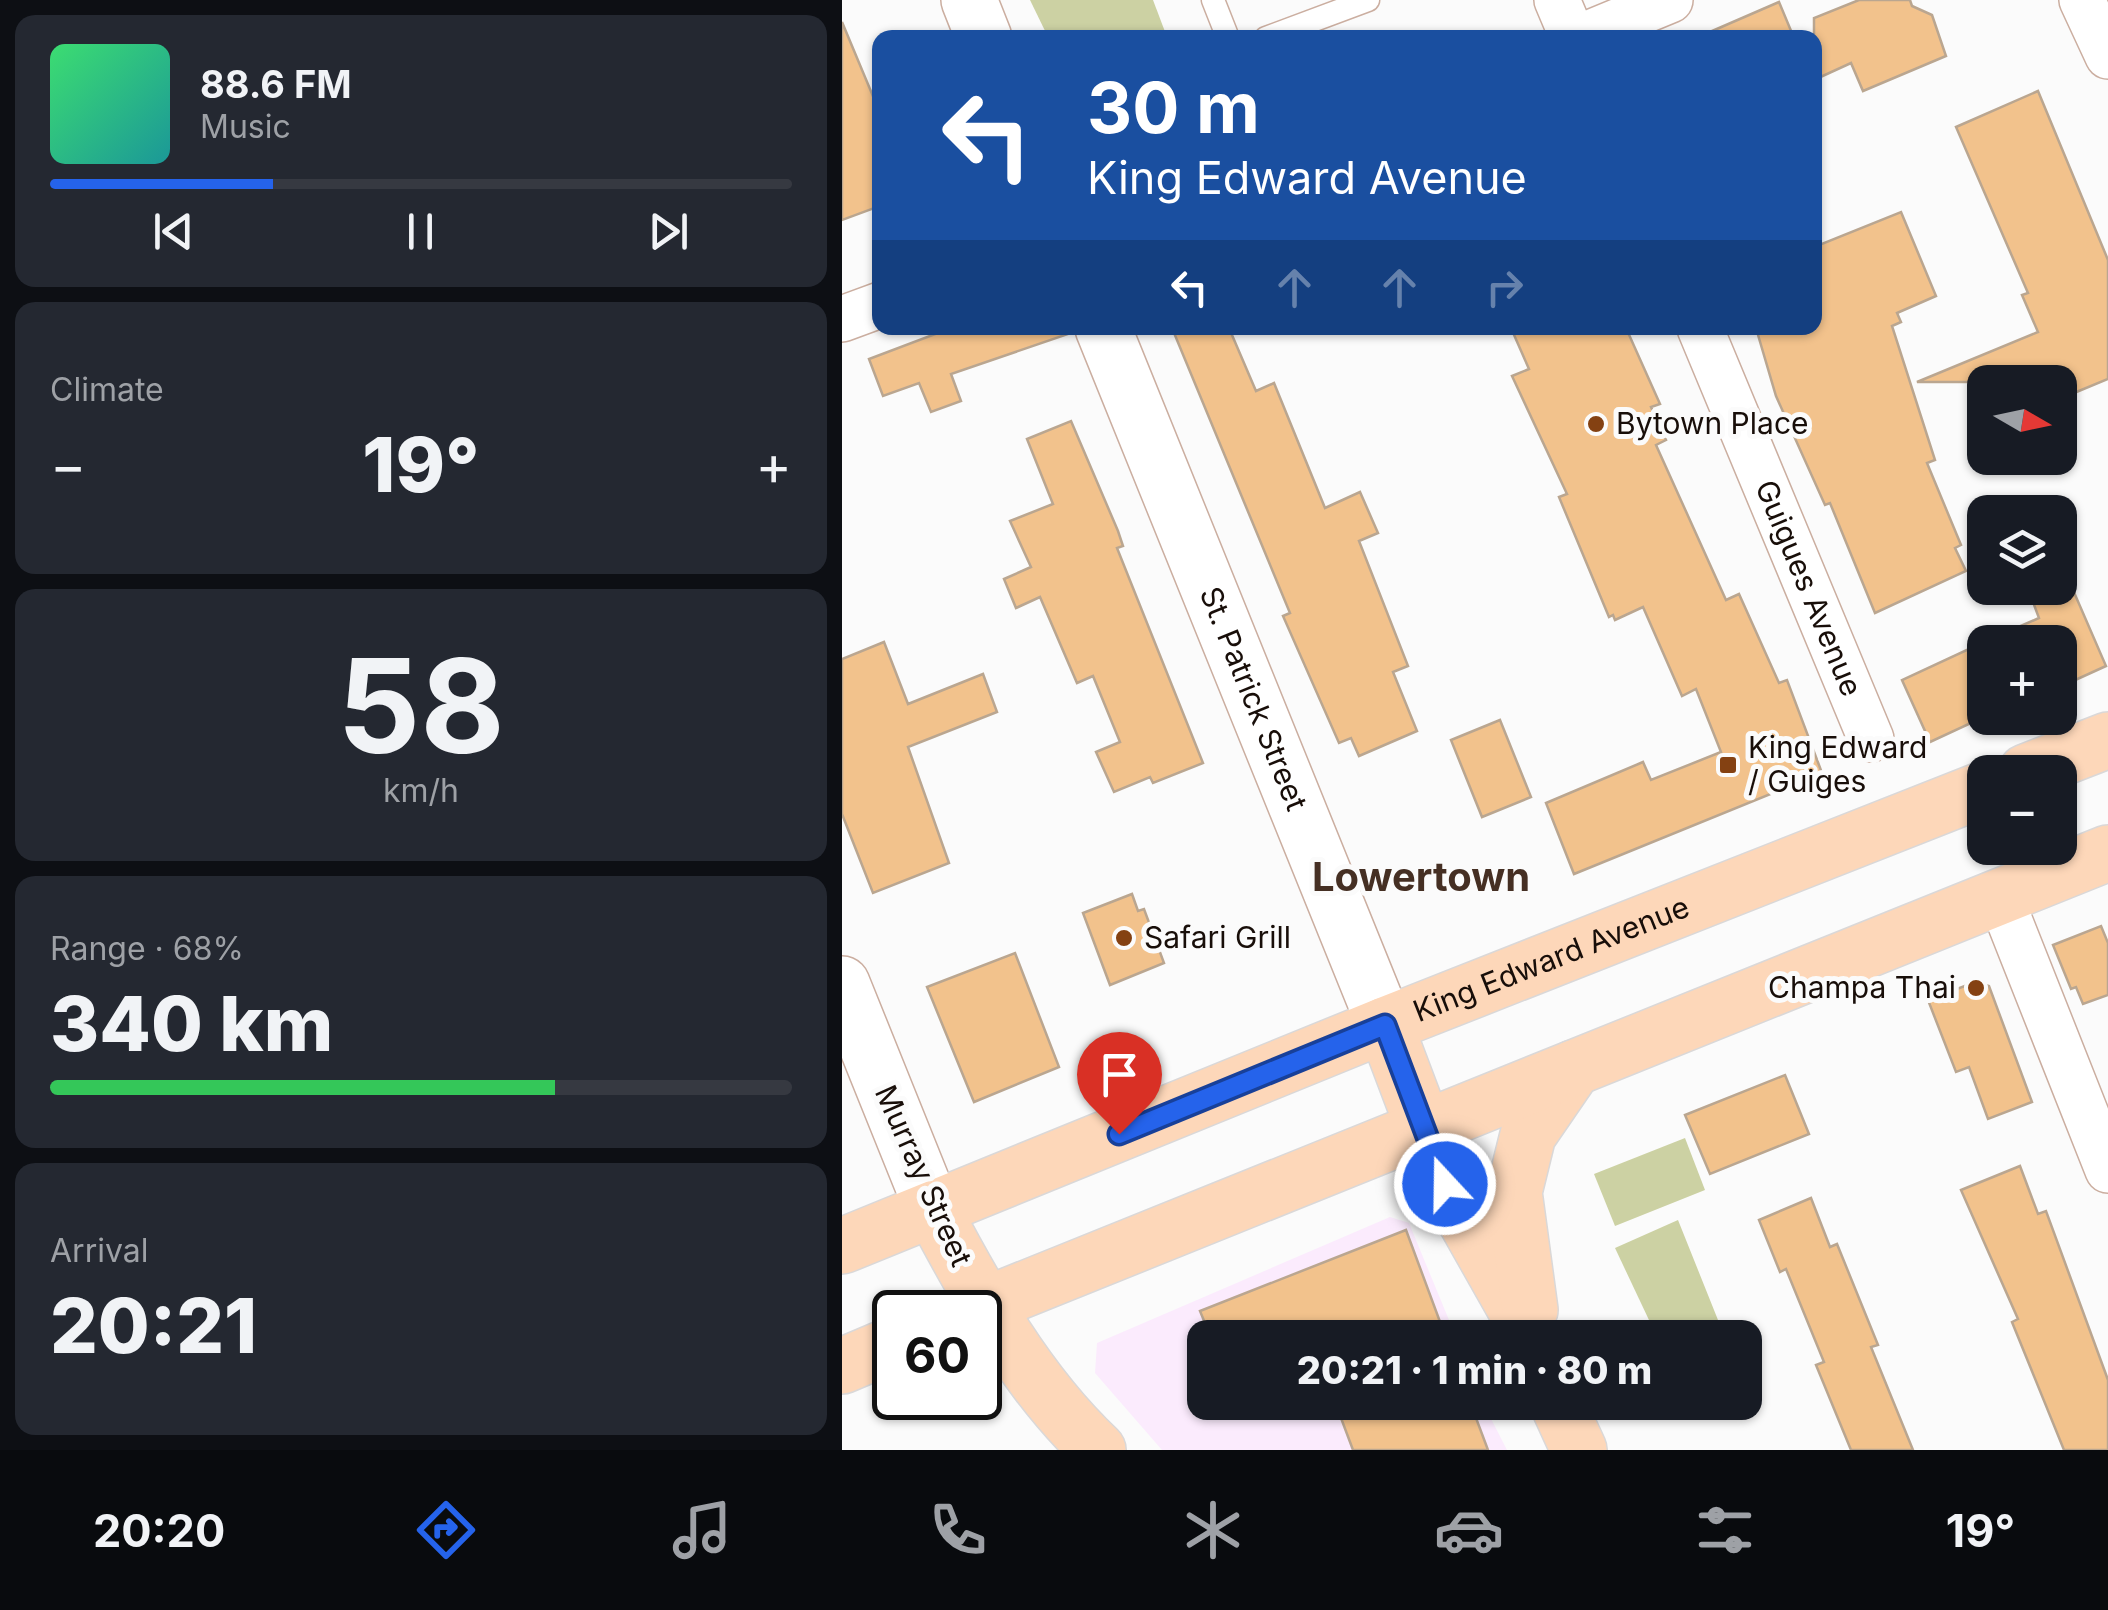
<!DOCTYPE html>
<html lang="en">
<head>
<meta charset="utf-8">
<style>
	:root { --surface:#171b24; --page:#242831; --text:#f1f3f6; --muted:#9ea1a6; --line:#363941; --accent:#2563eb }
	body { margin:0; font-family:Inter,sans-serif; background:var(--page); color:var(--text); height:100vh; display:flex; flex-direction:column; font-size:38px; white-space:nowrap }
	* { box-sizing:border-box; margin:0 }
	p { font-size:32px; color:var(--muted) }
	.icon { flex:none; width:55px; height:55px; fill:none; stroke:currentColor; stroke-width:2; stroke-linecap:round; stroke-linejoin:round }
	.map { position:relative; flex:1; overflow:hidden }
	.side { display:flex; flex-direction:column; gap:15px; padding:15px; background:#0d0f14; width:842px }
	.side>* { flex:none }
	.top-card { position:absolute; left:30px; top:30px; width:950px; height:305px; border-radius:20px; box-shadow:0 2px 8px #0004; background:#1a4fa0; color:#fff; overflow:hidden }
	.needle { width:65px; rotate:99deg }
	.tools { position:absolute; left:1125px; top:365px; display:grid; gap:20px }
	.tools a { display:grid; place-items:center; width:110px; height:110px; border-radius:20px; background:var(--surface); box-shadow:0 2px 8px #0004; font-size:50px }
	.speed { position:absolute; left:30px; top:1290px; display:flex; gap:20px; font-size:50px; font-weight:700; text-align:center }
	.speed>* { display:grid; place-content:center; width:130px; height:130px; border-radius:50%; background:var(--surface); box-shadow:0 2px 8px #0004; line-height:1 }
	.speed .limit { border:5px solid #111; border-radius:15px; background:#fff; color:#111 }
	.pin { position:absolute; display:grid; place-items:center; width:85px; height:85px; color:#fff; margin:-102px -42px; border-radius:50% 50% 50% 0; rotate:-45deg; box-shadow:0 0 10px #0007 }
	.pin .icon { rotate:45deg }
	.me { position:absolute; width:110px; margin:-55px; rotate:339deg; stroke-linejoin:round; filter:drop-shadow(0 0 8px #0008) }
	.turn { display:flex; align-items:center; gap:35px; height:210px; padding:0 50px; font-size:45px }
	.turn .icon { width:130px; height:130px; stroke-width:2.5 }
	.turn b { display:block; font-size:70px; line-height:85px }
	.lanes { display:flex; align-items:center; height:95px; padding:0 50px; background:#0003; justify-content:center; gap:50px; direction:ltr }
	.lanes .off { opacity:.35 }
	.big { font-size:75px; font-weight:800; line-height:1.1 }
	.side .tile { flex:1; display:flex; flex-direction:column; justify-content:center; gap:15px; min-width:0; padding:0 35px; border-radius:20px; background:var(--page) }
	.side .dial { align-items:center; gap:0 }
	.dial b { font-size:130px; line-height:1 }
	.song { display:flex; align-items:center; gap:30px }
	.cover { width:120px; height:120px; border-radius:15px; background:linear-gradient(135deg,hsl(140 70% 55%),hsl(180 70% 35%)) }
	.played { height:10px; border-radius:5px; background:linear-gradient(90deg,var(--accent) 30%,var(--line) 30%) }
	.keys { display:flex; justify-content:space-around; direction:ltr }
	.heat { display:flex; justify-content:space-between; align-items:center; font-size:55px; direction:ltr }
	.charge { height:15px; border-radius:8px; background:linear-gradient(90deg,#34c759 68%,var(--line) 0) }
	.trip { position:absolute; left:345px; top:1320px; width:575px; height:100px; border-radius:20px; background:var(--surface); box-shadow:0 2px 8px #0004; font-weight:800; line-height:100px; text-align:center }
	.tabs { display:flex; height:160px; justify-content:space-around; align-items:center; background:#090b0e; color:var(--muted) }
	.tabs .icon { width:70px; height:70px }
	.tabs .on { color:var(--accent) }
	.tabs b { font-size:45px; color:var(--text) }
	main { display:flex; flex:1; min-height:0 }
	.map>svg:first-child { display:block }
	.commercial { fill:#fbebfd }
	.green { fill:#ccd1a3 }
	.building { fill:#f2c28c; stroke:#baa690; stroke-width:2.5 }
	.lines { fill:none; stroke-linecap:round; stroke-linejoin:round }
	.service-casing { stroke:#cbaea0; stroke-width:25 }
	.minor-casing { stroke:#cbaea0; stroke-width:48 }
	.secondary-casing { stroke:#cbaea0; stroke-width:58 }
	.primary-casing { stroke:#dad8d8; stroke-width:58 }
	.service { stroke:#fff; stroke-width:22 }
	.minor { stroke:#fff; stroke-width:45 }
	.secondary { stroke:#fff; stroke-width:55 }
	.primary { stroke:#fdd7b9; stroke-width:55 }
	.route-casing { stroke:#184099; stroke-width:25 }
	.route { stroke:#2563eb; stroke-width:18 }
	.poi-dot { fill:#844112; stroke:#fbfbfb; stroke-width:4 }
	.labels { text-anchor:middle; stroke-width:10; stroke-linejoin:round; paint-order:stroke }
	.poi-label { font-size:30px; fill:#180e09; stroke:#fbfbfb; text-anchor:start }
	.street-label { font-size:30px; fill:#180e09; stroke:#fbfbfb }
	.district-label { font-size:40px; font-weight:bold; fill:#452f23; stroke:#fbfbfb }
</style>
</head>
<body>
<main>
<section class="side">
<div class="tile">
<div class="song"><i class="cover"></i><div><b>88.6 FM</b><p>Music</p></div></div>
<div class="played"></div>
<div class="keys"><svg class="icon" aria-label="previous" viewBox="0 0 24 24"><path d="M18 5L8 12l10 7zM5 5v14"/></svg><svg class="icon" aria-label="pause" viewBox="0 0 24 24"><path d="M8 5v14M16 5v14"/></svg><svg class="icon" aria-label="next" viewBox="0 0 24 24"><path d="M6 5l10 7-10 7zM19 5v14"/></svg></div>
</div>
<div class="tile"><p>Climate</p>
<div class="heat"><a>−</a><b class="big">19°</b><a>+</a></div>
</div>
<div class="tile dial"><b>58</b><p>km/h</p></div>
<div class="tile"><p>Range · 68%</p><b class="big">340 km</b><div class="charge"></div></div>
<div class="tile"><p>Arrival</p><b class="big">20:21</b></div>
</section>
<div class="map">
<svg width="1266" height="1450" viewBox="0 0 1266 1450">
	<rect width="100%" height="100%" fill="#fbfbfb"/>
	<!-- commercial -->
	<path class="commercial" d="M 548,1217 L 567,1223 L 614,1337 L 362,1338 L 362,1402 L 641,1403 L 665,1450 L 320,1450 L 253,1373 L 255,1343 Z"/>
	<!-- green -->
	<g class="green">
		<path d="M 188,0 L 311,0 L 325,37 L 206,37 Z"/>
		<path d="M 843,1138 L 863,1190 L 773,1226 L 752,1174 Z"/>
		<path d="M 836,1220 L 880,1330 L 878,1337 L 815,1337 L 773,1248 Z"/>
	</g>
	<!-- building -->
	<g class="building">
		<path d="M 1017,0 L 1068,0 L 1070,6 L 1090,15 L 1104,56 L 1021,91 L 1009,63 L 972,80 L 972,18 Z"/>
		<path d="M 937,2 L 952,38 L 854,38 Z"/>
		<path d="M 0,22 L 38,113 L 38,206 L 0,220 Z"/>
		<path d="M 1196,91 L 1266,260 L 1266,379 L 1232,393 L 1228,382 L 1075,382 L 1196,332 L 1180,295 L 1186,293 L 1114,127 Z"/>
		<path d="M 1059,212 L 1094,296 L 1055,313 L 1059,322 L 1050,326 L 1093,460 L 1085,463 L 1119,545 L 1113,548 L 1124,571 L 1033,613 L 988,503 L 983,505 L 934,396 L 914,328 L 972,328 L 972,247 Z"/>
		<path d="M 109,328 L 228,328 L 229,333 L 109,374 L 119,401 L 89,412 L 77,383 L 41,396 L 27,359 Z"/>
		<path d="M 330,328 L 387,328 L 414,391 L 432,383 L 483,508 L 518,492 L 536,533 L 517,541 L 566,666 L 551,672 L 575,731 L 517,756 L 509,738 L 497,743 L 441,616 L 448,613 Z"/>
		<path d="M 669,328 L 784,328 L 818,404 L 809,407 L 824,440 L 814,445 L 884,600 L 897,594 L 937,683 L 945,680 L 980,773 L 732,874 L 704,803 L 801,762 L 809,780 L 879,752 L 854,689 L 840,696 L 801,607 L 773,620 L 771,615 L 767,617 L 717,497 L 725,494 L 670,376 L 687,369 Z"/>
		<path d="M 229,421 L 276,531 L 281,546 L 275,548 L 361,763 L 311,783 L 308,777 L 272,792 L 254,752 L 278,742 L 251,676 L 235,683 L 198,597 L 174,608 L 162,579 L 189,567 L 168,521 L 211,504 L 185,439 Z"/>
		<path d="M 1218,560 L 1264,666 L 1218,687 L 1218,642 L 1142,642 L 1197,618 L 1191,602 L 1218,591 Z"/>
		<path d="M 42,642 L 66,704 L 141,674 L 155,712 L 66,747 L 107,863 L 31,893 L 0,814 L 0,659 Z"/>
		<path d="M 1142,642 L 1142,717 L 1088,742 L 1060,680 Z"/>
		<path d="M 658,720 L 689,797 L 640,817 L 609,740 Z"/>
		<path d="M 290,894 L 296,911 L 302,909 L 322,963 L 268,985 L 241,913 Z"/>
		<path d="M 1259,926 L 1266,943 L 1266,995 L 1241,1004 L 1234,987 L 1229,989 L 1211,945 Z"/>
		<path d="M 173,953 L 217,1067 L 132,1102 L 85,987 Z"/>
		<path d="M 1133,982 L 1147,986 L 1190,1102 L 1146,1119 L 1127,1067 L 1114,1072 L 1086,1000 Z"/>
		<path d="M 943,1075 L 967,1134 L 868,1174 L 843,1115 Z"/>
		<path d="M 1178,1166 L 1196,1214 L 1204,1211 L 1266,1380 L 1266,1450 L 1222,1450 L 1170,1322 L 1176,1319 L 1119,1190 Z"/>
		<path d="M 969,1198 L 988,1247 L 995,1244 L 1036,1345 L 1029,1347 L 1071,1450 L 1009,1450 L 974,1365 L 982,1362 L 944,1269 L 938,1272 L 917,1220 Z"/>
		<path d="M 564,1230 L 604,1338 L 369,1338 L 358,1311 Z"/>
		<path d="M 493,1402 L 628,1402 L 646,1450 L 511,1450 Z"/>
	</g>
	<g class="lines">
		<defs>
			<g id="service">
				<path d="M 371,0 L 386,38"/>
				<path d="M 424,38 L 526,0"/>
			</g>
			<g id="minor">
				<path d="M 715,0 L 731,38"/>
				<path d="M 1240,0 L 1266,56"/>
				<path d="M 736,38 L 828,0"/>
				<path d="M 0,319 L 38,305"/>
				<path id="s1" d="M 858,328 L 1029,739"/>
				<path d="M 1158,897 L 1266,1170"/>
			</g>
			<g id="secondary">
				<path d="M 127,0 L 142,38"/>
				<path id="s2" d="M 261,328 L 543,1025"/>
				<path d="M 0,984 L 91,1210"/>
			</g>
			<g id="primary">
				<path d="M 1184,772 L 1266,740"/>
				<path d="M 543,1025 L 603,1184 L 690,1338"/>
				<path d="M 91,1210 C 136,1295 185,1383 256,1450"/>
				<path id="s3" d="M 0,1246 L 543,1025 L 1142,789"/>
				<path d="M 688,1310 L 672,1192 L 686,1135 L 732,1068"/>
				<path d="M 126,1312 L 1266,853"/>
				<path d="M 0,1366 L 52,1344"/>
				<path d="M 715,1402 L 737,1450"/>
			</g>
		</defs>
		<!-- service casing -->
		<use href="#service" class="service-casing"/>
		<!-- minor casing -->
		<use href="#minor" class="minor-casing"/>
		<!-- secondary casing -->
		<use href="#secondary" class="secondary-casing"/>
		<!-- primary casing -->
		<use href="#primary" class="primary-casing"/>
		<!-- service -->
		<use href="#service" class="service"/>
		<!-- minor -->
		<use href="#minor" class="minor"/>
		<!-- secondary -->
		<use href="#secondary" class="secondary"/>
		<!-- primary -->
		<use href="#primary" class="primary"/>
	</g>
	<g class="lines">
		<defs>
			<path id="route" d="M 277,1134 L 543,1025 L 603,1184"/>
		</defs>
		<!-- route casing -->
		<use href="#route" class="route-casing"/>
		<!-- route -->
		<use href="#route" class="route"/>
	</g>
	<!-- markers -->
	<g class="poi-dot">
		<circle cx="754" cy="424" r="10"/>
		<rect x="876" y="755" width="20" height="20" rx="5"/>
		<circle cx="282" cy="938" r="10"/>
		<circle cx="1134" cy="988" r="10"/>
	</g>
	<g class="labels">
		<!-- poi labels -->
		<g class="poi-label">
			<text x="774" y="434">Bytown Place</text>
			<text x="906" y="758">King Edward<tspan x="906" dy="34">/ Guiges</tspan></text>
			<text x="302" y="948">Safari Grill</text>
			<text x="1114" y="998" text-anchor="end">Champa Thai</text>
		</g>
		<!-- street labels -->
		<g class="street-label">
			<text dy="10" stroke="none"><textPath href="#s1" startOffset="282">Guigues Avenue</textPath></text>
			<text dy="10" stroke="none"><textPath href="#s2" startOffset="400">St. Patrick Street</textPath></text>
			<text dy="10" stroke="none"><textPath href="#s3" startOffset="765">King Edward Avenue</textPath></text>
			<text transform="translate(81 1176) rotate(66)" y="10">Murray Street</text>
		</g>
		<!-- district labels -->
		<g class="district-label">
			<text x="579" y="891">Lowertown</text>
		</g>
	</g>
</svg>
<div class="tools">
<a><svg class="needle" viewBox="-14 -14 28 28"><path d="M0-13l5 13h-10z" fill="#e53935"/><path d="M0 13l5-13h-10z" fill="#9ea1a6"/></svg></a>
<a><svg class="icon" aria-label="layers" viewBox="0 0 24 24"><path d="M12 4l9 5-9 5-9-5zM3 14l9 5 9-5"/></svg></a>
<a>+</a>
<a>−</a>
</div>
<div class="speed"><div class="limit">60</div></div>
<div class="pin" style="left:277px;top:1134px;background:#d93025"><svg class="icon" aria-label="arrive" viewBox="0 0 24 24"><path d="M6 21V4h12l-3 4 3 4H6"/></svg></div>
<svg class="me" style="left:603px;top:1184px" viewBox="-20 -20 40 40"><circle r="17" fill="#2563eb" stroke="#fff" stroke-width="3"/><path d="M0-11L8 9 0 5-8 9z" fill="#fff"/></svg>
<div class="trip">20:21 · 1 min · 80 m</div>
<div class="top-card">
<div class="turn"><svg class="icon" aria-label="left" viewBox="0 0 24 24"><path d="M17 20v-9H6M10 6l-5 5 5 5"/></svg><div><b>30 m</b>King Edward Avenue</div></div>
<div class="lanes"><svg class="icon" aria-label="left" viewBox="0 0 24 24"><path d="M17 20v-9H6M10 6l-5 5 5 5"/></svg><svg class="icon off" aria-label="ahead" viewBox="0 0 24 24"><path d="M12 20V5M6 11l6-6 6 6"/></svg><svg class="icon off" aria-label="ahead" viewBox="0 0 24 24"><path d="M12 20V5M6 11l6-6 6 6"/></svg><svg class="icon off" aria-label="right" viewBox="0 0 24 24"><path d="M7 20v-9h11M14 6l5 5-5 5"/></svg></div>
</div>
</div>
</main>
<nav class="tabs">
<b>20:20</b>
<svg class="icon on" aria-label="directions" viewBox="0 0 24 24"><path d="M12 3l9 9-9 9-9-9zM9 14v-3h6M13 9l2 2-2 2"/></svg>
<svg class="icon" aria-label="music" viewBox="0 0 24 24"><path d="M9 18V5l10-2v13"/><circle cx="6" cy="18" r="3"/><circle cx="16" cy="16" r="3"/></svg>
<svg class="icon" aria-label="phone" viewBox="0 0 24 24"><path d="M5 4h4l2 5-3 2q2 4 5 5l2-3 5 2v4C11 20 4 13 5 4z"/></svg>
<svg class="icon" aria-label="climate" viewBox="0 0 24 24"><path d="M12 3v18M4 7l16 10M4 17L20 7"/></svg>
<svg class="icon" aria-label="car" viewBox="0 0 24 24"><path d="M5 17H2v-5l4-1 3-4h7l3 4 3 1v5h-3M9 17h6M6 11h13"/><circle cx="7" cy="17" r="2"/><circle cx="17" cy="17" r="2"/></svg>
<svg class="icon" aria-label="filters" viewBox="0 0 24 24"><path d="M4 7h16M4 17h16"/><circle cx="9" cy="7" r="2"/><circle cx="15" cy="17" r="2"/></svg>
<b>19°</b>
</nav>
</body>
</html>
